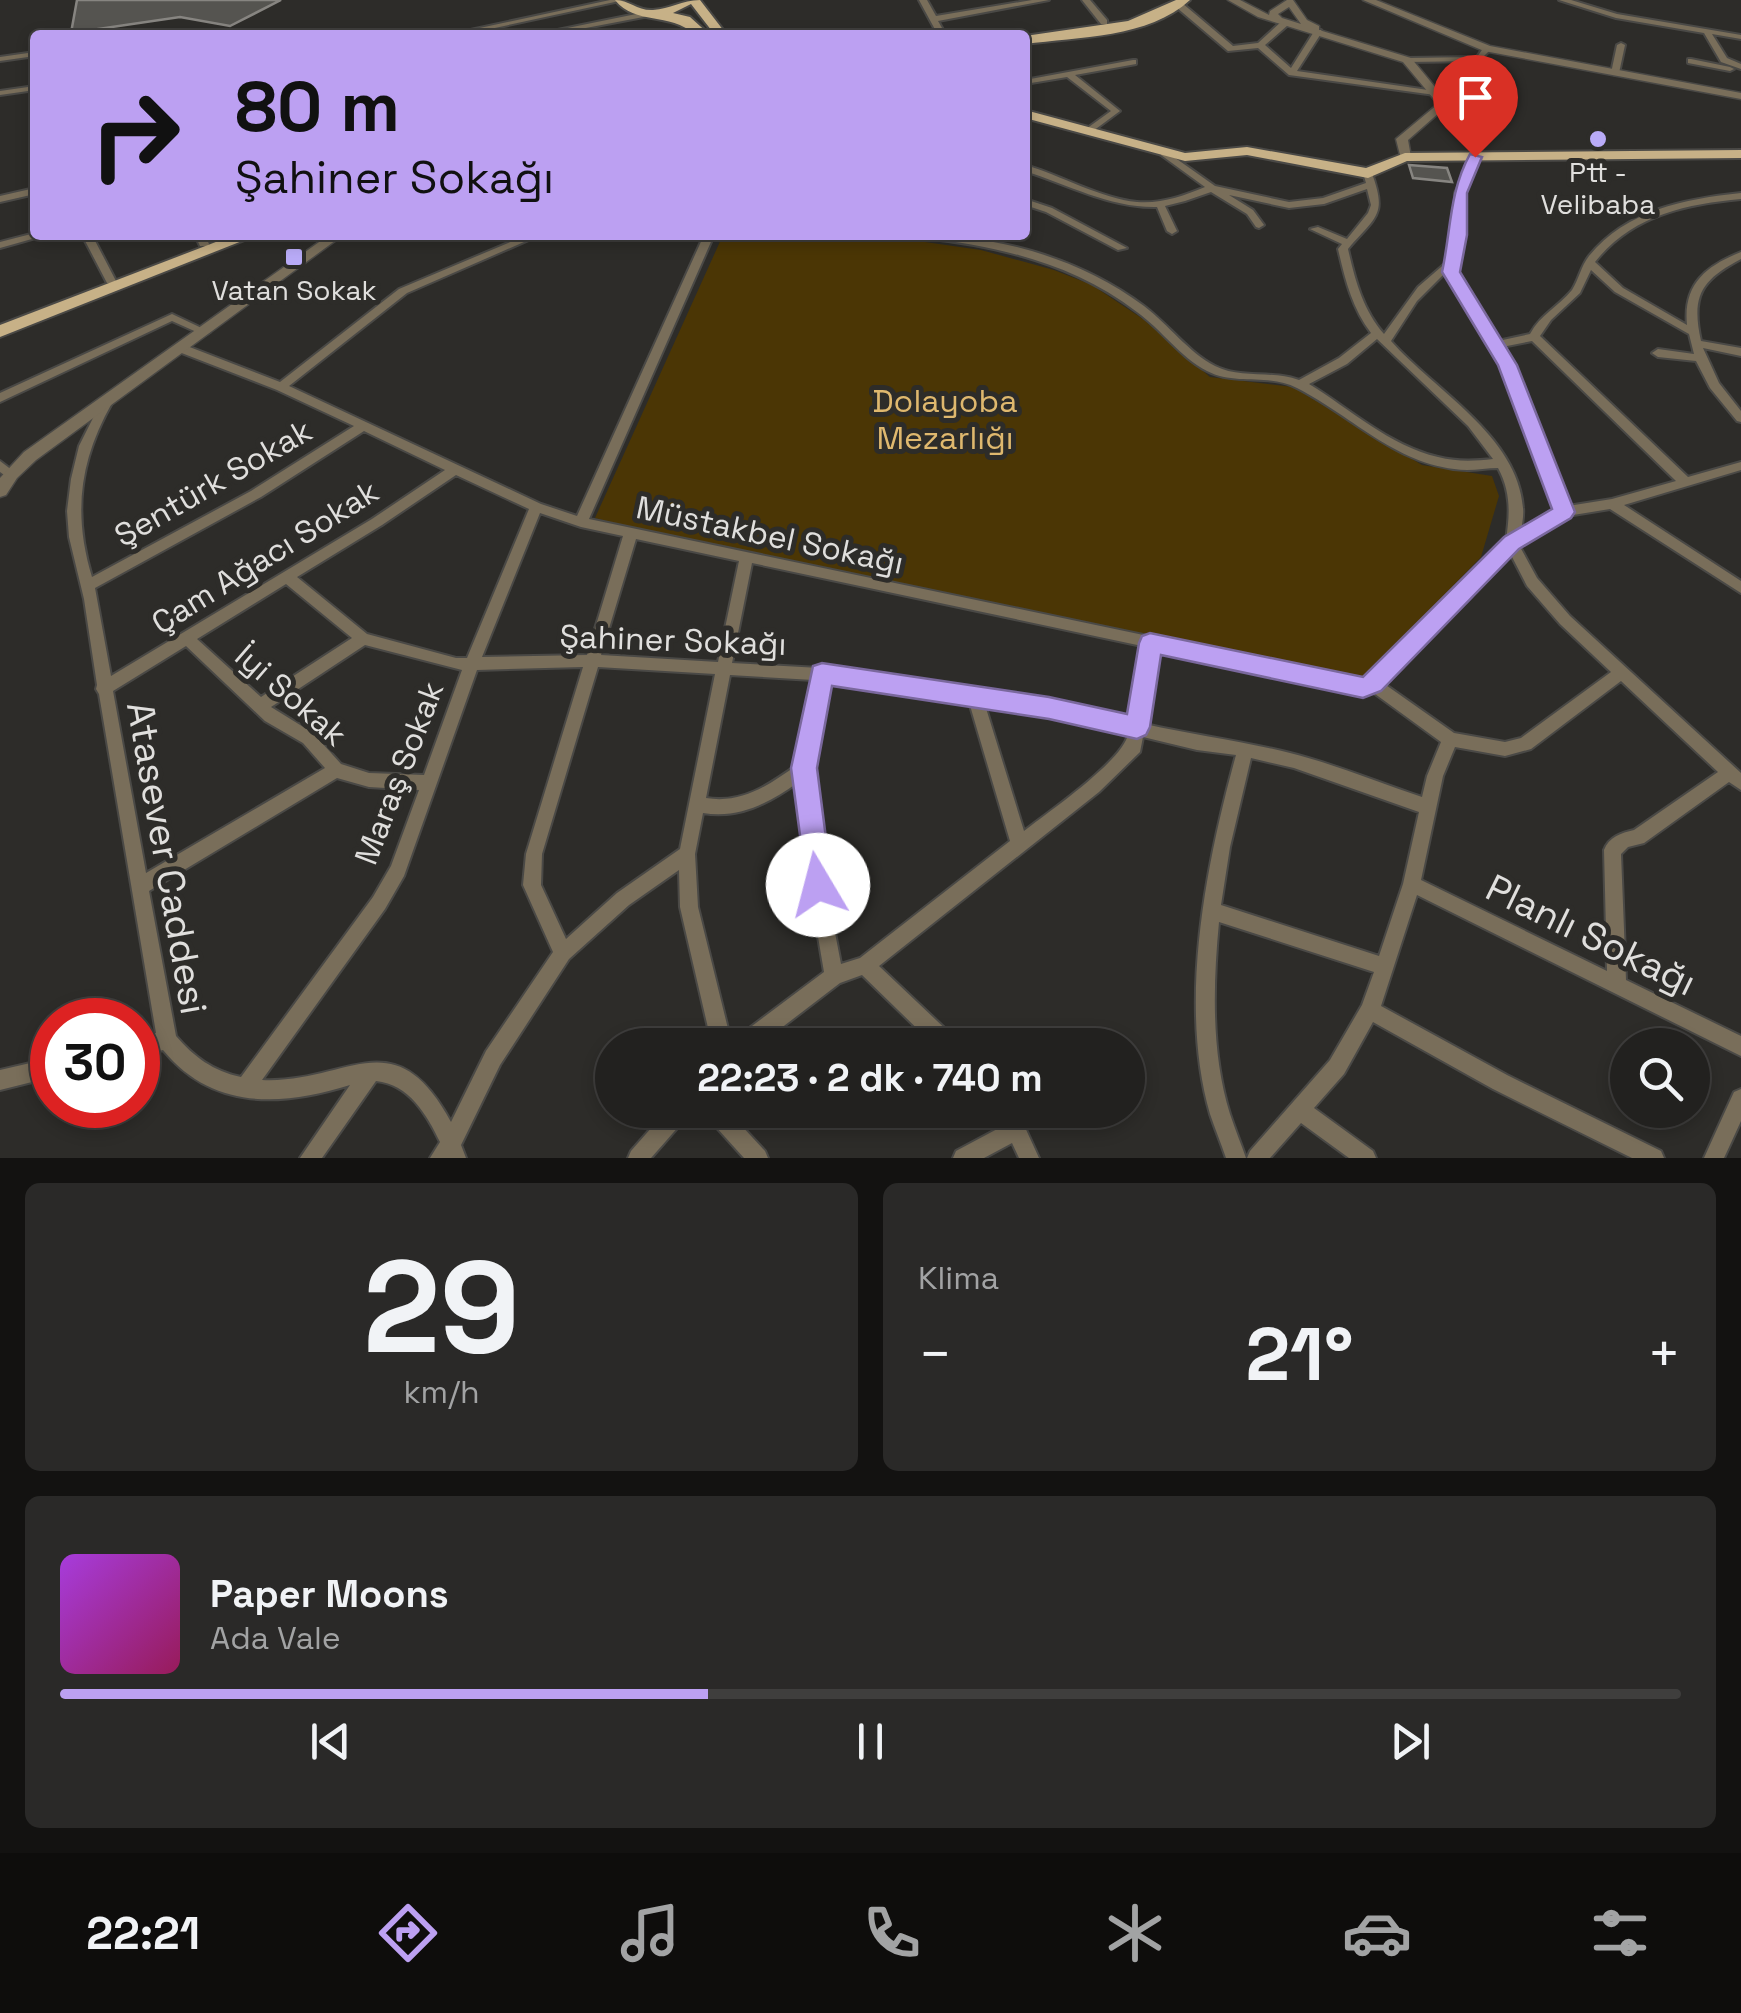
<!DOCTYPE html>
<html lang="tr">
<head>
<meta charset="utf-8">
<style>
	:root { --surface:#22211f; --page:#2a2928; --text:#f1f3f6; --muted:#a2a3a4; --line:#3f3e3d; --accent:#bca0f2 }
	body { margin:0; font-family:"Space Grotesk",sans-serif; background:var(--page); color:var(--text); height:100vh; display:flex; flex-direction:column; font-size:38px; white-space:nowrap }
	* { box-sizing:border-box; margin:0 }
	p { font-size:32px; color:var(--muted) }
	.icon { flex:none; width:55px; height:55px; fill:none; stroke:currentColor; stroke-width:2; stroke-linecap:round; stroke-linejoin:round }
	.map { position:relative; height:1158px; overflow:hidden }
	.drawer { display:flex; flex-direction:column; gap:25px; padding:25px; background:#131211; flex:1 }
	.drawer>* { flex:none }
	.banner { position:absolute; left:30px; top:30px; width:1000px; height:210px; border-radius:10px; box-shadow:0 5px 15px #0003,0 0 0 2px var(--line); background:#bca0f2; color:#111; overflow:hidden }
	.controls { position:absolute; left:1610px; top:1028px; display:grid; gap:20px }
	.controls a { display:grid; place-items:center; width:100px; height:100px; border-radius:50%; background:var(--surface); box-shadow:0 5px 15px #0003,0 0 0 2px var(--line); font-size:50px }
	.speed { position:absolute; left:30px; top:998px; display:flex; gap:20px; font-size:50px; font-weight:700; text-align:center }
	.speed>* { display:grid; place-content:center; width:130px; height:130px; border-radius:50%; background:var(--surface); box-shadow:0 5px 15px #0003,0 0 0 2px var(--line); line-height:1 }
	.speed .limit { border:15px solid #d22; background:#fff; color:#111 }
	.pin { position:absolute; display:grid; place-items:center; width:85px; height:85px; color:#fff; margin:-102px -42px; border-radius:50% 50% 50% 0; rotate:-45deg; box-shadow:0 0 10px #0007 }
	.pin .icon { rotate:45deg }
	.me { position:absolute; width:110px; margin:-55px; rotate:352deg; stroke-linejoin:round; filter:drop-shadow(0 0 8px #0008) }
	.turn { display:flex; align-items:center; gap:35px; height:210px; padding:0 40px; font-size:45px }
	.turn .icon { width:130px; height:130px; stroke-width:2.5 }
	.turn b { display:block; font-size:70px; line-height:85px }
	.big { font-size:75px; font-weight:800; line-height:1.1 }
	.drawer .card { flex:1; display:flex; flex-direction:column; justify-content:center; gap:15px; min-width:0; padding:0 35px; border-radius:15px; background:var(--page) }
	.drawer .dial { align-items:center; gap:0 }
	.dial b { font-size:130px; line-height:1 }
	.song { display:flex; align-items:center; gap:30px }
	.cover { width:120px; height:120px; border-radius:15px; background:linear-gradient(135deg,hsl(280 70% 55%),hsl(330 70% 35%)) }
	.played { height:10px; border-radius:5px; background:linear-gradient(90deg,var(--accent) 40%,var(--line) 40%) }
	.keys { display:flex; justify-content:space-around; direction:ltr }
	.heat { display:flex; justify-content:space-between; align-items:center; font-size:55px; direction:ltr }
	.drawer .tiles { flex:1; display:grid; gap:25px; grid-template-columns:1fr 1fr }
	.card:last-child { grid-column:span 2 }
	.trip { position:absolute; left:595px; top:1028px; width:550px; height:100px; border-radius:50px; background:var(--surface); box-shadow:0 5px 15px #0003,0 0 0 2px var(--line); font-weight:800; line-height:100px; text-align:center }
	.dock { display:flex; height:160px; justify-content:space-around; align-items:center; background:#0e0d0c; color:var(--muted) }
	.dock .icon { width:70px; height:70px }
	.dock .on { color:var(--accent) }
	.dock b { font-size:45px; color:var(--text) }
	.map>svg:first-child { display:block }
	.green { fill:#4b3605 }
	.building { fill:#555450; stroke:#878581; stroke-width:2.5 }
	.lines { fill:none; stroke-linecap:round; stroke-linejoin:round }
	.minor-casing { stroke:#4a4946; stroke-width:4 }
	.tertiary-casing { stroke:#4a4946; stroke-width:3 }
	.primary-casing { stroke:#4a4946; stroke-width:4 }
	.minor { fill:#796e5a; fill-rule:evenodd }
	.tertiary { fill:#796e5a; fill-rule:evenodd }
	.primary { fill:#c7b187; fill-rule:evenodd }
	.route { fill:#bca0f2; stroke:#7a689d; stroke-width:2.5 }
	.poi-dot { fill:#b9abf7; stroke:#2d2c29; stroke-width:4 }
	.labels { text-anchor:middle; stroke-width:10; stroke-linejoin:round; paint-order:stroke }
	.far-poi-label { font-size:28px; fill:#e0dfdd; stroke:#2d2c29 }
	.park-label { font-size:32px; fill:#dfb86e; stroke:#2d2c29 }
	.street-label { font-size:32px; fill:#e0dfdd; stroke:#2d2c29 }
	.near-street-label { font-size:38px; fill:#e0dfdd; stroke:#2d2c29 }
</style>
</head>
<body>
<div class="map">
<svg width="1741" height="1158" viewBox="0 0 1741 1158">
	<rect width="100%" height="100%" fill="#2d2c29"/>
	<!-- green -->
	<path class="green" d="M 723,235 L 911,240 L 981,250 L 1054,270 L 1092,285 L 1143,319 L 1210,377 L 1293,387 L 1422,465 L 1492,476 L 1499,496 L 1481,557 L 1361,681 L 688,542 L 595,518 Z"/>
	<!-- building -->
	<g class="building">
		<path d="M 77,0 L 281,0 L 230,26 L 180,17 L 71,33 Z"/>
		<path d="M 1409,165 L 1447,168 L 1452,182 L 1413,178 Z"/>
	</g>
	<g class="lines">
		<defs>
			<g id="minor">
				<path d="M 610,0 L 624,0 L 462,35 L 447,35 Z"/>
				<path d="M 919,0 L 927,0 L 936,16 L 1032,0 L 1049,0 L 938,21 L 946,35 L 938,35 Z"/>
				<path d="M 1082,0 L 1090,0 L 1107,20 L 1107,24 L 1101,24 Z"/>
				<path d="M 1559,0 L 1571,0 L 1617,14 L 1741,35 L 1741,39 L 1712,34 L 1727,58 L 1741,64 L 1741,69 L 1721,62 L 1704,33 L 1616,18 Z"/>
				<path d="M 1176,3 L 1182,3 L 1233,46 L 1258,43 L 1282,21 L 1288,21 L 1288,25 L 1265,45 L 1291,68 L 1315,30 L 1321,30 L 1322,32 L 1297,71 L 1435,91 L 1439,93 L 1435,95 L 1289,75 L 1258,48 L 1228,51 L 1176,7 Z"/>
				<path d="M 651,11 L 655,13 L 654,15 L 549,35 L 533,35 Z"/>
				<path d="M 1621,43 L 1625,45 L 1619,73 L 1615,75 L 1611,73 L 1617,45 Z"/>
				<path d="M 1484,47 L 1491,49 L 1479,61 L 1407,62 L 1403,60 L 1407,58 L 1477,57 Z"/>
				<path d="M 35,52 L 35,56 L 0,61 L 0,57 Z"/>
				<path d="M 1691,59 L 1730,67 L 1734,69 L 1730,71 L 1688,63 L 1688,59 Z"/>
				<path d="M 1133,60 L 1136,60 L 1136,64 L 1075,75 L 1120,111 L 1089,134 L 1086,133 L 1086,129 L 1111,111 L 1067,77 L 1025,84 L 1025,80 Z"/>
				<path d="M 35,86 L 35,90 L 0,95 L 0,91 Z"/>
				<path d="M 1164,150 L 1215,186 L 1289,202 L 1323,198 L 1366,183 L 1363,173 L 1371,171 C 1388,216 1376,216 1348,249 C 1355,280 1363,310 1384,334 L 1418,287 L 1448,261 L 1454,235 L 1455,193 L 1472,155 L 1479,157 L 1465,193 L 1464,235 L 1456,272 L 1498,341 L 1530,334 C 1540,315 1559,306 1572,290 C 1579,279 1581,266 1589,256 C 1627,210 1684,199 1741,193 L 1741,199 C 1685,204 1631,216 1595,262 L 1623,288 L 1687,325 C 1683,284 1706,266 1741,252 L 1741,259 C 1701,280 1691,296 1701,341 L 1741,348 L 1741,356 L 1703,348 L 1719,383 L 1741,411 L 1741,422 L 1737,421 L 1710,388 L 1696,361 L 1658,357 L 1652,353 L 1658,349 L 1694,354 L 1689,334 L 1615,292 L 1591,270 L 1580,293 L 1551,320 L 1540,336 L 1688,477 L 1741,462 L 1741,470 L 1624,505 L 1741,581 L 1741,593 L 1610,509 L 1567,516 L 1519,545 L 1537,578 L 1570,616 L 1741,773 L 1741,790 L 1729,782 L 1644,843 L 1628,847 L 1621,854 L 1626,980 L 1741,1036 L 1741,1056 L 1417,895 L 1381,1006 L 1507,1075 L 1661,1151 L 1664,1158 L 1632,1158 L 1493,1089 L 1373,1022 L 1344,1074 L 1314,1108 L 1373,1151 L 1376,1158 L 1349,1158 L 1301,1123 L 1270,1158 L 1247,1158 L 1250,1151 L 1330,1060 L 1362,1005 L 1374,972 L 1219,922 C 1213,985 1211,1053 1230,1114 C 1235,1129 1241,1144 1246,1158 L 1226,1158 C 1221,1143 1215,1129 1210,1114 C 1178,1003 1206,864 1236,755 L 1197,750 L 1143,737 L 1140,752 L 1099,792 L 879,966 L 955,1038 L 958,1045 L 934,1045 L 862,975 L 840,983 L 759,1045 L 733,1045 L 736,1038 L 824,972 L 805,860 L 797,783 C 769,803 739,819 703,813 L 695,854 L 698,907 L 732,1045 L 712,1045 L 680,907 L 679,870 L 629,905 L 569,959 L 500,1065 L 461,1145 L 466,1158 L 430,1158 L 440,1142 C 427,1115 409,1084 376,1081 L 322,1158 L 300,1158 L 350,1085 C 283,1106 213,1111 163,1050 L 138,1056 L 138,1038 L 156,1033 L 99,694 L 96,689 L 97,685 L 84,599 L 69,537 L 67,511 L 71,479 L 79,446 L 102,400 L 110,400 L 112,403 C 79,461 73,514 92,577 L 251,491 L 354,426 L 277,390 L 179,352 L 179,346 L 187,346 L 280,382 L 399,289 L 527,235 L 540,235 L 407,293 L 289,386 L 541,504 L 577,516 L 704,235 L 714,235 L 589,519 L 1363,681 L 1368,679 L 1506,540 C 1510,514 1511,492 1498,468 C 1488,468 1477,470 1467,470 C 1399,468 1354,417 1297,388 C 1269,373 1236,386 1207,371 C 1180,357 1162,330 1137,312 C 1074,264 1000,246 923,238 L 918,235 C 998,235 1079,258 1144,306 C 1169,325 1188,352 1215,366 C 1240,379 1272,370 1299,380 L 1339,358 L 1371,333 C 1352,308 1345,279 1338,249 L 1342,244 L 1310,229 L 1318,227 L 1347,239 L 1368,213 L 1371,205 L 1367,189 L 1324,204 L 1289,208 L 1229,195 L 1253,210 L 1264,225 L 1259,228 L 1256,227 L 1247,214 L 1211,192 L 1185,201 L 1165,206 L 1177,231 L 1172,234 L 1167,231 L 1157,207 C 1110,208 1069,185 1025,171 L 1025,165 C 1060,175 1102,199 1137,202 C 1161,204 1183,196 1205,187 L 1161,155 L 1161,151 ZM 1446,272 L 1501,365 L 1557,510 L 1521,531 C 1522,524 1524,515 1523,508 C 1518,436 1434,390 1391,341 L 1417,301 ZM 1377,339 L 1468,426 L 1493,459 C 1475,461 1457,462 1438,457 C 1390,446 1350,409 1309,384 L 1347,364 ZM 1532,341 L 1676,481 L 1612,499 L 1568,506 L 1513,365 L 1502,347 ZM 364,431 L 445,470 L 372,519 L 111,676 L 95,588 L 261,497 ZM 456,475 L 529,509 L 467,658 L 456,658 L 367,634 L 297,577 L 382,525 ZM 540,513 L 581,527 L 623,536 L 587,655 L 482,657 ZM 636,539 L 739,561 L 718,662 L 601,655 ZM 1510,553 L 1527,586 L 1560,624 L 1611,672 L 1521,738 L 1505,742 L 1454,733 L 1383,683 ZM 752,563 L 1142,646 L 1130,720 L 1049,701 L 837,669 L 732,663 ZM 286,584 L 352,638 L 261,697 L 197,639 ZM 365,645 L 462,670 L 424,775 L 369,773 L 341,764 L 313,733 L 271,707 ZM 186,646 L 265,721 L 303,743 L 325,768 L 146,873 L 113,691 ZM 1156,649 L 1363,693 L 1371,691 L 1441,742 L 1427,776 L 1422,797 C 1379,783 1335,764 1290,753 C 1242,741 1193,735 1145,724 ZM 583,667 L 526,854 L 523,885 L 553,952 L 486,1051 L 451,1122 C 394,1017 348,1084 262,1080 L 385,909 L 404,876 L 477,670 ZM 598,667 L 715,674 L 680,849 L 617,893 L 566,939 L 541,885 L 542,854 ZM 730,675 L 813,680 L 797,765 C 769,785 742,804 706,798 ZM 827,681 L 969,702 L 1010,841 L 860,958 L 841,964 L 821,860 L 812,769 ZM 1621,681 L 1718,772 L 1634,830 C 1621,833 1609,837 1604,850 L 1607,971 L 1421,880 L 1443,776 L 1455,747 L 1505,756 L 1531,749 ZM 985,705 L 1049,715 L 1128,734 C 1124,760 1047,813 1024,831 ZM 1251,758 L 1294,768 L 1419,812 L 1403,884 L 1379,956 L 1221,905 L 1230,847 ZM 337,778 L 369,787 L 419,790 L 391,866 L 373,897 L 241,1077 C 213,1071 194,1057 176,1036 L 149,891 Z"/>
				<path d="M 35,188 L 35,194 L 0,202 L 0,196 Z"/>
				<path d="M 1025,199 L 1052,208 L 1127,248 L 1118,250 L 1046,212 L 1025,205 Z"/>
				<path d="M 35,233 L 46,235 L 0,248 L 0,242 Z"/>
				<path d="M 82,235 L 92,235 L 116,281 L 115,283 L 107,283 L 106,281 Z"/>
				<path d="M 195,235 L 205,235 L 209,244 L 208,246 L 200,246 Z"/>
				<path d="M 172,314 L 210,332 L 205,335 L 201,334 L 172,321 L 0,402 L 0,393 Z"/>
				<path d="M 0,461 L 17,474 L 15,477 L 7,477 L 0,472 Z"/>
				<path d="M 52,1058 L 52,1077 L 0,1090 L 0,1070 Z"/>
				<path d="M 1741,1089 L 1741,1121 L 1724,1158 L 1704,1158 L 1734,1092 Z"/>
				<path d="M 667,1110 L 690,1110 L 687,1117 L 651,1158 L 628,1158 L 631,1151 Z"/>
				<path d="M 704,1110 L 727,1110 L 765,1151 L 768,1158 L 744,1158 L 707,1117 Z"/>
				<path d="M 990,1110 L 1013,1110 L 1023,1123 L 1039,1158 L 1019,1158 L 1012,1143 L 984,1158 L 953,1158 L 956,1151 L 1001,1127 Z"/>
			</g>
			<g id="tertiary">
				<path d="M 1228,0 L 1240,0 L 1269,15 L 1270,11 L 1287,0 L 1293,0 L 1307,20 L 1319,26 L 1319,30 L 1411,58 L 1449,104 L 1408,140 L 1411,157 L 1401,159 L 1396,139 L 1438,104 L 1403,62 L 1258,17 ZM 1289,7 L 1301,24 L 1282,18 L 1278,14 Z"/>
				<path d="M 1363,0 L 1376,0 L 1490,46 L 1741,93 L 1741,99 L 1484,51 Z"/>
				<path d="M 329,235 L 343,235 L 36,460 L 17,478 L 6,495 L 0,497 L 0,478 L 24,452 Z"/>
			</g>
			<g id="primary">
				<path d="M 615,0 C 629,0 638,11 653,10 C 670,9 682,0 700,0 L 727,35 L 715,35 L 691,4 L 673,13 L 690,17 L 710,35 L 696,35 C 668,11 636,26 615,0 Z"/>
				<path d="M 1176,0 L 1190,0 C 1149,38 1078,37 1025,44 L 1025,36 L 1128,21 Z"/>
				<path d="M 1025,110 L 1185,153 L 1247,147 L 1366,168 L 1405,153 L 1741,150 L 1741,158 L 1407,161 L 1368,178 L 1247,155 L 1185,161 L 1025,118 Z"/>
				<path d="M 234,235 L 257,235 L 0,337 L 0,325 Z"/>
			</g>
		</defs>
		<!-- minor casing -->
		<use href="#minor" class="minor-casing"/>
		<!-- tertiary casing -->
		<use href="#tertiary" class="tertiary-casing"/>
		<!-- primary casing -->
		<use href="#primary" class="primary-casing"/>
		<!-- minor -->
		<use href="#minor" class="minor"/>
		<!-- tertiary -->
		<use href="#tertiary" class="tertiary"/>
		<!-- primary -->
		<use href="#primary" class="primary"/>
	</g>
	<!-- route -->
	<path class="route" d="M 1470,154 L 1482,157 L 1467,193 L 1467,235 L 1460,272 L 1517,365 L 1575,512 L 1571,518 L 1519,549 L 1381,691 L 1363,698 L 1161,655 L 1150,727 L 1146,735 L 1137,739 L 1049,719 L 832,686 L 817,768 L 832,885 L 828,895 L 818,899 L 808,895 L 791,768 L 813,666 L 822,663 L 1049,697 L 1127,714 L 1139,643 L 1142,636 L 1150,633 L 1363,677 L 1504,537 L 1552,509 L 1498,365 L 1442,272 C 1451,231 1449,192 1470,154 Z"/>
	<!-- markers -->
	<g class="poi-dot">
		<circle cx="1598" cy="139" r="10"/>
		<rect x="284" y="247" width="20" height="20" rx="5"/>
	</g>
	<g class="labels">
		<!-- far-poi labels -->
		<g class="far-poi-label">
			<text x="1598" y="182">Ptt -<tspan x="1598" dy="32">Velibaba</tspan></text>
			<text x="294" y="300">Vatan Sokak</text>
		</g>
		<!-- park labels -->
		<g class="park-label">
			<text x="945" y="412">Dolayoba<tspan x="945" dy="37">Mezarlığı</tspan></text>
		</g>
		<!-- street labels -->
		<g class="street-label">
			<text transform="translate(213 483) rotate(-30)" y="11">Şentürk Sokak</text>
			<text transform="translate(770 535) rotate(12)" y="11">Müstakbel Sokağı</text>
			<text transform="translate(265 557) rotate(-32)" y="11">Çam Ağacı Sokak</text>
			<text transform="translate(673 640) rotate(2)" y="11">Şahiner Sokağı</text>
			<text transform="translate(291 695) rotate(41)" y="11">İyi Sokak</text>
			<text transform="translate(399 773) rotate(-69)" y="11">Maraş Sokak</text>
		</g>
		<!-- near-street labels -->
		<g class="near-street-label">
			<text transform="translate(167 858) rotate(80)" y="13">Atasever Caddesi</text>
			<text transform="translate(1591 935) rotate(26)" y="13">Planlı Sokağı</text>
		</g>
	</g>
</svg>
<div class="controls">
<a><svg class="icon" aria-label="search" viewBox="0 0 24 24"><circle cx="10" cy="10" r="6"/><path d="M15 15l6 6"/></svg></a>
</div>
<div class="speed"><div class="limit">30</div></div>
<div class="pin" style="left:1475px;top:157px;background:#d93025"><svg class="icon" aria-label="arrive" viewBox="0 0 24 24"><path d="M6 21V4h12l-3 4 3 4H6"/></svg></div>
<svg class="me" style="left:818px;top:885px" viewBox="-20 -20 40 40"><circle r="19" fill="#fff"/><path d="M0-13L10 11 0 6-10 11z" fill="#bca0f2"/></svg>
<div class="trip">22:23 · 2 dk · 740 m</div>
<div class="banner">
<div class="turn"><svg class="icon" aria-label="right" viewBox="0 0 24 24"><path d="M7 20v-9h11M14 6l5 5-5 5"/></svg><div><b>80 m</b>Şahiner Sokağı</div></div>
</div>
</div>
<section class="drawer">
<div class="tiles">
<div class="card dial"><b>29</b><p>km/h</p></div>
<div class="card"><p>Klima</p>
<div class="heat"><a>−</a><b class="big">21°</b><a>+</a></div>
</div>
<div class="card">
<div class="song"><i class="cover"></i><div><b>Paper Moons</b><p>Ada Vale</p></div></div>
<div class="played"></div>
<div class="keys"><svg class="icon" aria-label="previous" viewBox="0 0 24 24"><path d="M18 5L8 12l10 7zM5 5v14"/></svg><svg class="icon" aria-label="pause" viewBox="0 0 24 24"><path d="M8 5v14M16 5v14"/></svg><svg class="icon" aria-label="next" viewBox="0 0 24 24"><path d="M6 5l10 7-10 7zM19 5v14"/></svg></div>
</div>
</div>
</section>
<nav class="dock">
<b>22:21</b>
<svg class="icon on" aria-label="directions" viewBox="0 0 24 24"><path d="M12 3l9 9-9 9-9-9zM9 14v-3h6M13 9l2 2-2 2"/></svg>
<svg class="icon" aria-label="music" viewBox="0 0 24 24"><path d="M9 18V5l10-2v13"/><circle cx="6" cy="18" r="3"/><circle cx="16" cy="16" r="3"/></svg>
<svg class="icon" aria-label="phone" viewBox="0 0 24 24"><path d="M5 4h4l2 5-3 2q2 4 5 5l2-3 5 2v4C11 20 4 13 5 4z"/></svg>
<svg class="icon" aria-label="climate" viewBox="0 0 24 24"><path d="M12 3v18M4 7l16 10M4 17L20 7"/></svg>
<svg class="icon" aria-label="car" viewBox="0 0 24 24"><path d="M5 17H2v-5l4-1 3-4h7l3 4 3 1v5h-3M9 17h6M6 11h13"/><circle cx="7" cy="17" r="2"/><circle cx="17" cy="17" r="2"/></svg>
<svg class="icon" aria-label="filters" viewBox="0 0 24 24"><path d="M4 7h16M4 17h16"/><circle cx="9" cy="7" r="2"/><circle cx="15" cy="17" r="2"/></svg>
</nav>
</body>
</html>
